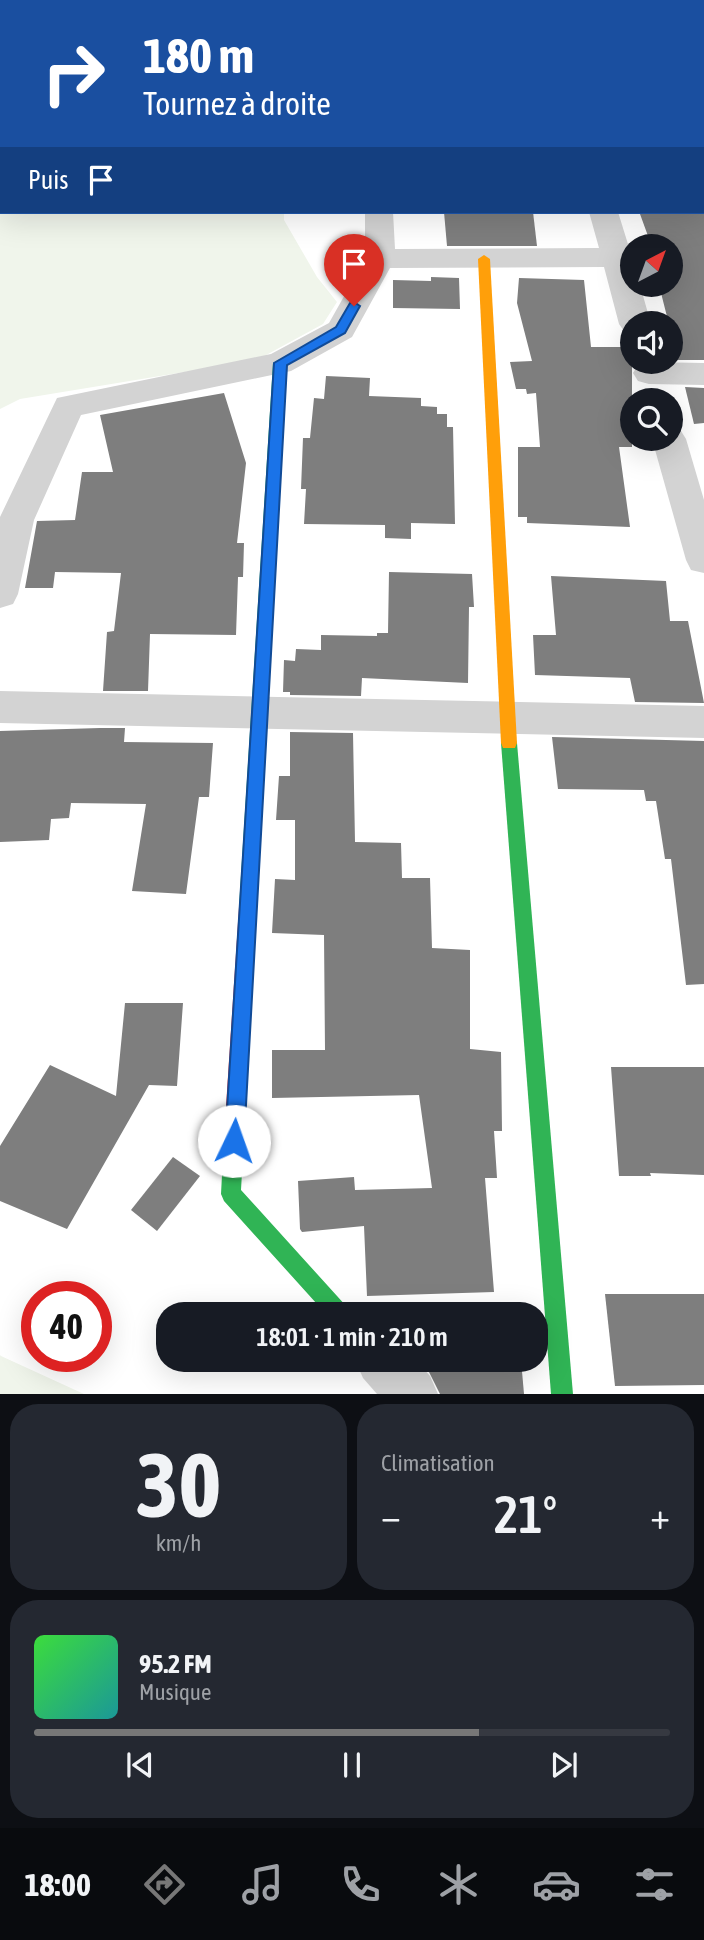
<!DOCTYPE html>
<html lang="fr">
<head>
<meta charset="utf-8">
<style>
	:root { --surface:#171b24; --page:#242831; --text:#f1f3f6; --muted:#9ea1a6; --line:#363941; --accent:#777 }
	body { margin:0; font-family:"Asap Condensed",sans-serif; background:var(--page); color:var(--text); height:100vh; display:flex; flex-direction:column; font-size:26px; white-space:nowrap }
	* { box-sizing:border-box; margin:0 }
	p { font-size:23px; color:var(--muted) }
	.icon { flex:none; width:38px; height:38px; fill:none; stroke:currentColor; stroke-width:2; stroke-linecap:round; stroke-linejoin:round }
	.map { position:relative; height:1394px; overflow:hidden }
	.side { display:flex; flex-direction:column; gap:10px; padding:10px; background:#0d0f14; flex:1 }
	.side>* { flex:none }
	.hud { position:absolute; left:0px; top:0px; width:705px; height:214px; box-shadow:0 7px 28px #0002; background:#1a4fa0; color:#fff; overflow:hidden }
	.needle { width:46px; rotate:41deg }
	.controls { position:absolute; left:620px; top:234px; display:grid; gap:14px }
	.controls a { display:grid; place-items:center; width:63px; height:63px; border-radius:50%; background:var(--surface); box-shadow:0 7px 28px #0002; font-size:35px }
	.speed { position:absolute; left:21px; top:1281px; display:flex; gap:14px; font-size:35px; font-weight:700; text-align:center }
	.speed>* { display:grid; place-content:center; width:91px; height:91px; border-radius:50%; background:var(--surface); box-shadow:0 7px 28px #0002; line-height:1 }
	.speed .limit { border:10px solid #d22; background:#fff; color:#111 }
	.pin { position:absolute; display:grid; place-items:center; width:60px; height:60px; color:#fff; margin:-72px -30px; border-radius:50% 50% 50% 0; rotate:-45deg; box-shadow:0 0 7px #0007 }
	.pin .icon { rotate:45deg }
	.me { position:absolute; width:77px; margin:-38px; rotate:3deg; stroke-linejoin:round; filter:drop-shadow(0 0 5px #0008) }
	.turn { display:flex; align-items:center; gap:24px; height:147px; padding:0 28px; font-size:32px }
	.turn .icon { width:91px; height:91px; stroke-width:2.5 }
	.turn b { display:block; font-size:49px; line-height:60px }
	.then { display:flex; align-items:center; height:66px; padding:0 28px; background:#0003; gap:14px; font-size:26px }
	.big { font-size:52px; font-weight:600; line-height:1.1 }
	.side .widget { flex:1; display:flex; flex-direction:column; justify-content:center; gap:10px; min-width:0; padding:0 24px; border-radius:28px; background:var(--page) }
	.side .dial { align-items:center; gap:0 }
	.dial b { font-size:91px; line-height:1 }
	.song { display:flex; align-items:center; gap:21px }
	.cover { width:84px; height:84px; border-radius:10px; background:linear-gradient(135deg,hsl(120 70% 55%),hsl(180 70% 35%)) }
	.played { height:7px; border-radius:4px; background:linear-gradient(90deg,var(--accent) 70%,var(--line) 70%) }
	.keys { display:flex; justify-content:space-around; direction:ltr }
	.heat { display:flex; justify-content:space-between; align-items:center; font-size:38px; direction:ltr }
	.side .tiles { flex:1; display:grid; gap:10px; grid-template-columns:1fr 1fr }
	.widget:last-child { grid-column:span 2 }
	.trip { position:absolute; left:156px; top:1302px; width:392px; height:70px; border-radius:28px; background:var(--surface); box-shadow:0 7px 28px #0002; font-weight:600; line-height:70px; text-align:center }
	.tabs { display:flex; height:112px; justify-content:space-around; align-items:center; background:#090b0e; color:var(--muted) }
	.tabs .icon { width:49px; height:49px }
	.tabs .active { color:var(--accent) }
	.tabs b { font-size:32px; color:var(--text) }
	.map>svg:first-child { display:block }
	.green { fill:#f0f5eb }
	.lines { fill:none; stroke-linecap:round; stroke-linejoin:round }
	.stream { fill:#d7e6f2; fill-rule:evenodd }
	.building { fill:#7e7e7e }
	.street { fill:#d3d3d3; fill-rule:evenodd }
	.fast { fill:#30b455; fill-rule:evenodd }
	.slow { fill:#ff9f0a; fill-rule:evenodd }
	.jam { fill:#e5322d; fill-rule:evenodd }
	.route { fill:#1a73e8; stroke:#114b97; stroke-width:2 }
</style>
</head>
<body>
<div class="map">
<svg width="704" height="1394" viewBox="0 0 704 1394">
	<rect width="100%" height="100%" fill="#fff"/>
	<!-- green -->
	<g class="green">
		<path d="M 0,0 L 321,0 L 2,2 L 2,212 L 284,212 L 284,220 L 317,277 L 337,302 L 323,324 L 257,360 L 20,399 L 0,409 Z"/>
		<path d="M 0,1355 L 1,1356 L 84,1394 L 0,1394 Z"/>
	</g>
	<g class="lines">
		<!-- stream -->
		<g class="stream">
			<path d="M 270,0 L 276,0 L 276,2 L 269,2 Z"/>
			<rect x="0" y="118" width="2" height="4"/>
		</g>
	</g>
	<!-- building -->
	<g class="building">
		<path d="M 444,212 L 533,212 L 537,246 L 447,246 Z"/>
		<path d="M 671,212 L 704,212 L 704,360 L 678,360 L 659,285 L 670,285 L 670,247 L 652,247 L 640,214 Z"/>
		<path d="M 431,277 L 459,278 L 460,309 L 393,308 L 393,280 L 431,281 Z"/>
		<path d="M 519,278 L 584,280 L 591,347 L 632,347 L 632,447 L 619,447 L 630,527 L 527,523 L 527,517 L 518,517 L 518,447 L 540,447 L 536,393 L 527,394 L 526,389 L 516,389 L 510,362 L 532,361 L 517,303 Z"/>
		<path d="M 326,376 L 370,378 L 369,396 L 421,398 L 421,406 L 437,407 L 437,414 L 447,414 L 447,427 L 453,427 L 455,524 L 411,523 L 411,539 L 385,538 L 385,525 L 304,524 L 306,489 L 301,489 L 303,438 L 310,438 L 314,398 L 324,399 Z"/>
		<path d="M 685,387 L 704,388 L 704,423 L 694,424 Z"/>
		<path d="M 224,393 L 246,463 L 237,543 L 244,543 L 243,577 L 238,577 L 236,635 L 150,634 L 148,691 L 103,691 L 107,632 L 114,631 L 121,573 L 55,572 L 53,588 L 25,588 L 37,521 L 75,520 L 82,472 L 113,472 L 100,415 Z"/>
		<path d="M 389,572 L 472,574 L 474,607 L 469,607 L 468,683 L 362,678 L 361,696 L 290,695 L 290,692 L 283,692 L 284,660 L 295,661 L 296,649 L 321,650 L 321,635 L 377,636 L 377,633 L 388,633 Z"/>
		<path d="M 551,576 L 666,581 L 670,621 L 688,621 L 704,703 L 635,702 L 630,678 L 535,675 L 533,635 L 556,635 Z"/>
		<path d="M 100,728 L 125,728 L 124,742 L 213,743 L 209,797 L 199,797 L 186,894 L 132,891 L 146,804 L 71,803 L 69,818 L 51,819 L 49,840 L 0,842 L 0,731 Z"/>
		<path d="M 290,732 L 353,733 L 355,842 L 401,843 L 402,878 L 430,878 L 432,948 L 470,950 L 470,1049 L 501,1052 L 502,1131 L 494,1131 L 497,1178 L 485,1178 L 494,1292 L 367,1296 L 364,1226 L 302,1232 L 300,1229 L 298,1181 L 354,1177 L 355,1190 L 432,1188 L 419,1095 L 272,1098 L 272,1050 L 325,1050 L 324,935 L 272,933 L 275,879 L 295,880 L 295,820 L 276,820 L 279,776 L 290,776 Z"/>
		<path d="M 552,737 L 704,741 L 704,984 L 686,985 L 671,859 L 665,859 L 656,801 L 646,801 L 644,790 L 558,789 Z"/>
		<path d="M 125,1003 L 183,1003 L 177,1086 L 149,1085 L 67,1229 L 0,1201 L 0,1146 L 50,1065 L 116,1096 Z"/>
		<path d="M 611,1067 L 704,1067 L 704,1175 L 650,1173 L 651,1176 L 619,1176 Z"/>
		<path d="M 173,1157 L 200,1176 L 157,1231 L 131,1210 Z"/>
		<path d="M 605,1294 L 704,1294 L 704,1385 L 615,1386 Z"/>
		<path d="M 423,1360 L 521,1360 L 524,1394 L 440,1394 Z"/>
	</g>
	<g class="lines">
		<!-- street -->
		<g class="street">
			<rect x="546" y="0" width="24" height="2"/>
			<path d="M 365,212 L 393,212 L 395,249 L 599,248 L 589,212 L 618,212 L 632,257 L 632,285 L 640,285 L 651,324 L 632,324 L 632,333 L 624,331 L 619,324 L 604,267 L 390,268 L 352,337 L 291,371 L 81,415 L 34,520 L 18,594 L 13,604 L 0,608 L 0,517 L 57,398 L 271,354 L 329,323 L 365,259 Z"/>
			<path d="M 649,362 L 704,363 L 704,385 L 649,384 L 638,381 L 633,373 L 638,365 Z"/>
			<path d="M 670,428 L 681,431 L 686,439 L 704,500 L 704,573 L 691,570 L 686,560 L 652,439 L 670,439 Z"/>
			<path d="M 0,691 L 704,706 L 704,738 L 0,723 Z"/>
			<path d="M 355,1360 L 416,1360 L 430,1376 L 438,1394 L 377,1394 L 363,1378 Z"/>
		</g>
		<!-- fast -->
		<g class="fast">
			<path d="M 280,359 L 287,363 L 257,907 L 254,913 L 248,915 L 242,913 L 239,907 L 273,363 Z"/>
			<path d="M 509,736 L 515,738 L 517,743 L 573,1394 L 551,1394 L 501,743 L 503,738 Z"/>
			<path d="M 234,1127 L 241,1130 L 244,1137 L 241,1190 L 347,1307 L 350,1314 L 326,1314 L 224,1201 L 221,1194 L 224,1137 L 227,1130 Z"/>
		</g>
		<!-- slow -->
		<path class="slow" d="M 484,255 L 490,259 L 517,743 L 515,748 L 503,748 L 501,743 L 478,259 Z"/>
		<!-- jam -->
		<path class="jam" d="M 248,899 L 254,901 L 257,907 L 244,1137 L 241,1144 L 234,1147 L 227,1144 L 224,1137 L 239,907 L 242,901 Z"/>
	</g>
	<!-- route -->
	<path class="route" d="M 354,302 L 360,306 L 345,333 L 287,365 L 244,1141 L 241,1148 L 234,1150 L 227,1148 L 225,1141 L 274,363 L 336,327 L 350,303 Z"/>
</svg>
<div class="controls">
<a><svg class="needle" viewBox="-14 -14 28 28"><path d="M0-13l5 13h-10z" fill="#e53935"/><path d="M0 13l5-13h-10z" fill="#9ea1a6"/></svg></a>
<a><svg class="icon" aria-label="sound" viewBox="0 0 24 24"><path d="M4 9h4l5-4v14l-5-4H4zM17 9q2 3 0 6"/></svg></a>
<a><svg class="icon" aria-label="search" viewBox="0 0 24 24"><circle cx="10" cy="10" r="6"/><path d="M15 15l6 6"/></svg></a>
</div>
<div class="speed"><div class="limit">40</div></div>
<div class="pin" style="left:354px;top:306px;background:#d93025"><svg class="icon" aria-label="arrive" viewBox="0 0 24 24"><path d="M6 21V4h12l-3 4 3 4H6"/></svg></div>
<svg class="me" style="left:234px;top:1141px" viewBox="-20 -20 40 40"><circle r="19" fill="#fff"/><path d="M0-13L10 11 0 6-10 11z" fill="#1a73e8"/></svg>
<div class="trip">18:01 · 1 min · 210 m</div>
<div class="hud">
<div class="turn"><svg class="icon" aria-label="right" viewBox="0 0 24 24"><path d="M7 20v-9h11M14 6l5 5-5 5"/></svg><div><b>180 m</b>Tournez à droite</div></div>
<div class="then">Puis<svg class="icon" aria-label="arrive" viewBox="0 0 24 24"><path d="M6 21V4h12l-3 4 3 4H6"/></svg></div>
</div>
</div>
<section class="side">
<div class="tiles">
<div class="widget dial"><b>30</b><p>km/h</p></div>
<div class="widget"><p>Climatisation</p>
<div class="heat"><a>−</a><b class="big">21°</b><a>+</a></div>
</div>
<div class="widget">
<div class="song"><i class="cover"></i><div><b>95.2 FM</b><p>Musique</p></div></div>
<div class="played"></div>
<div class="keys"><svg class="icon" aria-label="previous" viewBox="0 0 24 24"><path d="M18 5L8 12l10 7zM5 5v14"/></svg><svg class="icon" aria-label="pause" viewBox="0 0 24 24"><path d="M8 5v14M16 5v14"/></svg><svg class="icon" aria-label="next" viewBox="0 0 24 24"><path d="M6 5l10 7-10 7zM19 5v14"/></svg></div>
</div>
</div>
</section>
<nav class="tabs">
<b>18:00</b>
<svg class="icon active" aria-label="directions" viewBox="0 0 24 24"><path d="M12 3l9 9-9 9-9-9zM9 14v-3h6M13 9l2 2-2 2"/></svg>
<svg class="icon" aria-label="music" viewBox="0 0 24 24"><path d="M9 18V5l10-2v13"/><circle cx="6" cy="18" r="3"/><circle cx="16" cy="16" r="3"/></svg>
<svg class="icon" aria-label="phone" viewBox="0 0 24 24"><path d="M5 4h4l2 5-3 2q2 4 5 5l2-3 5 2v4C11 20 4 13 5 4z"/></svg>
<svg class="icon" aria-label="climate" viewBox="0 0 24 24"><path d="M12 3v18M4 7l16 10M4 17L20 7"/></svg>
<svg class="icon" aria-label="car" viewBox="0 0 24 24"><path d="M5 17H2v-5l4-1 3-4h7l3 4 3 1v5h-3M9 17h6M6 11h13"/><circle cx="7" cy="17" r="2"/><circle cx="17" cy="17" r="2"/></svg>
<svg class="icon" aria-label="filters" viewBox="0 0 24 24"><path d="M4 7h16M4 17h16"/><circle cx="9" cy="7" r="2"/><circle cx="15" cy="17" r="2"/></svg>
</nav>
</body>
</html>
